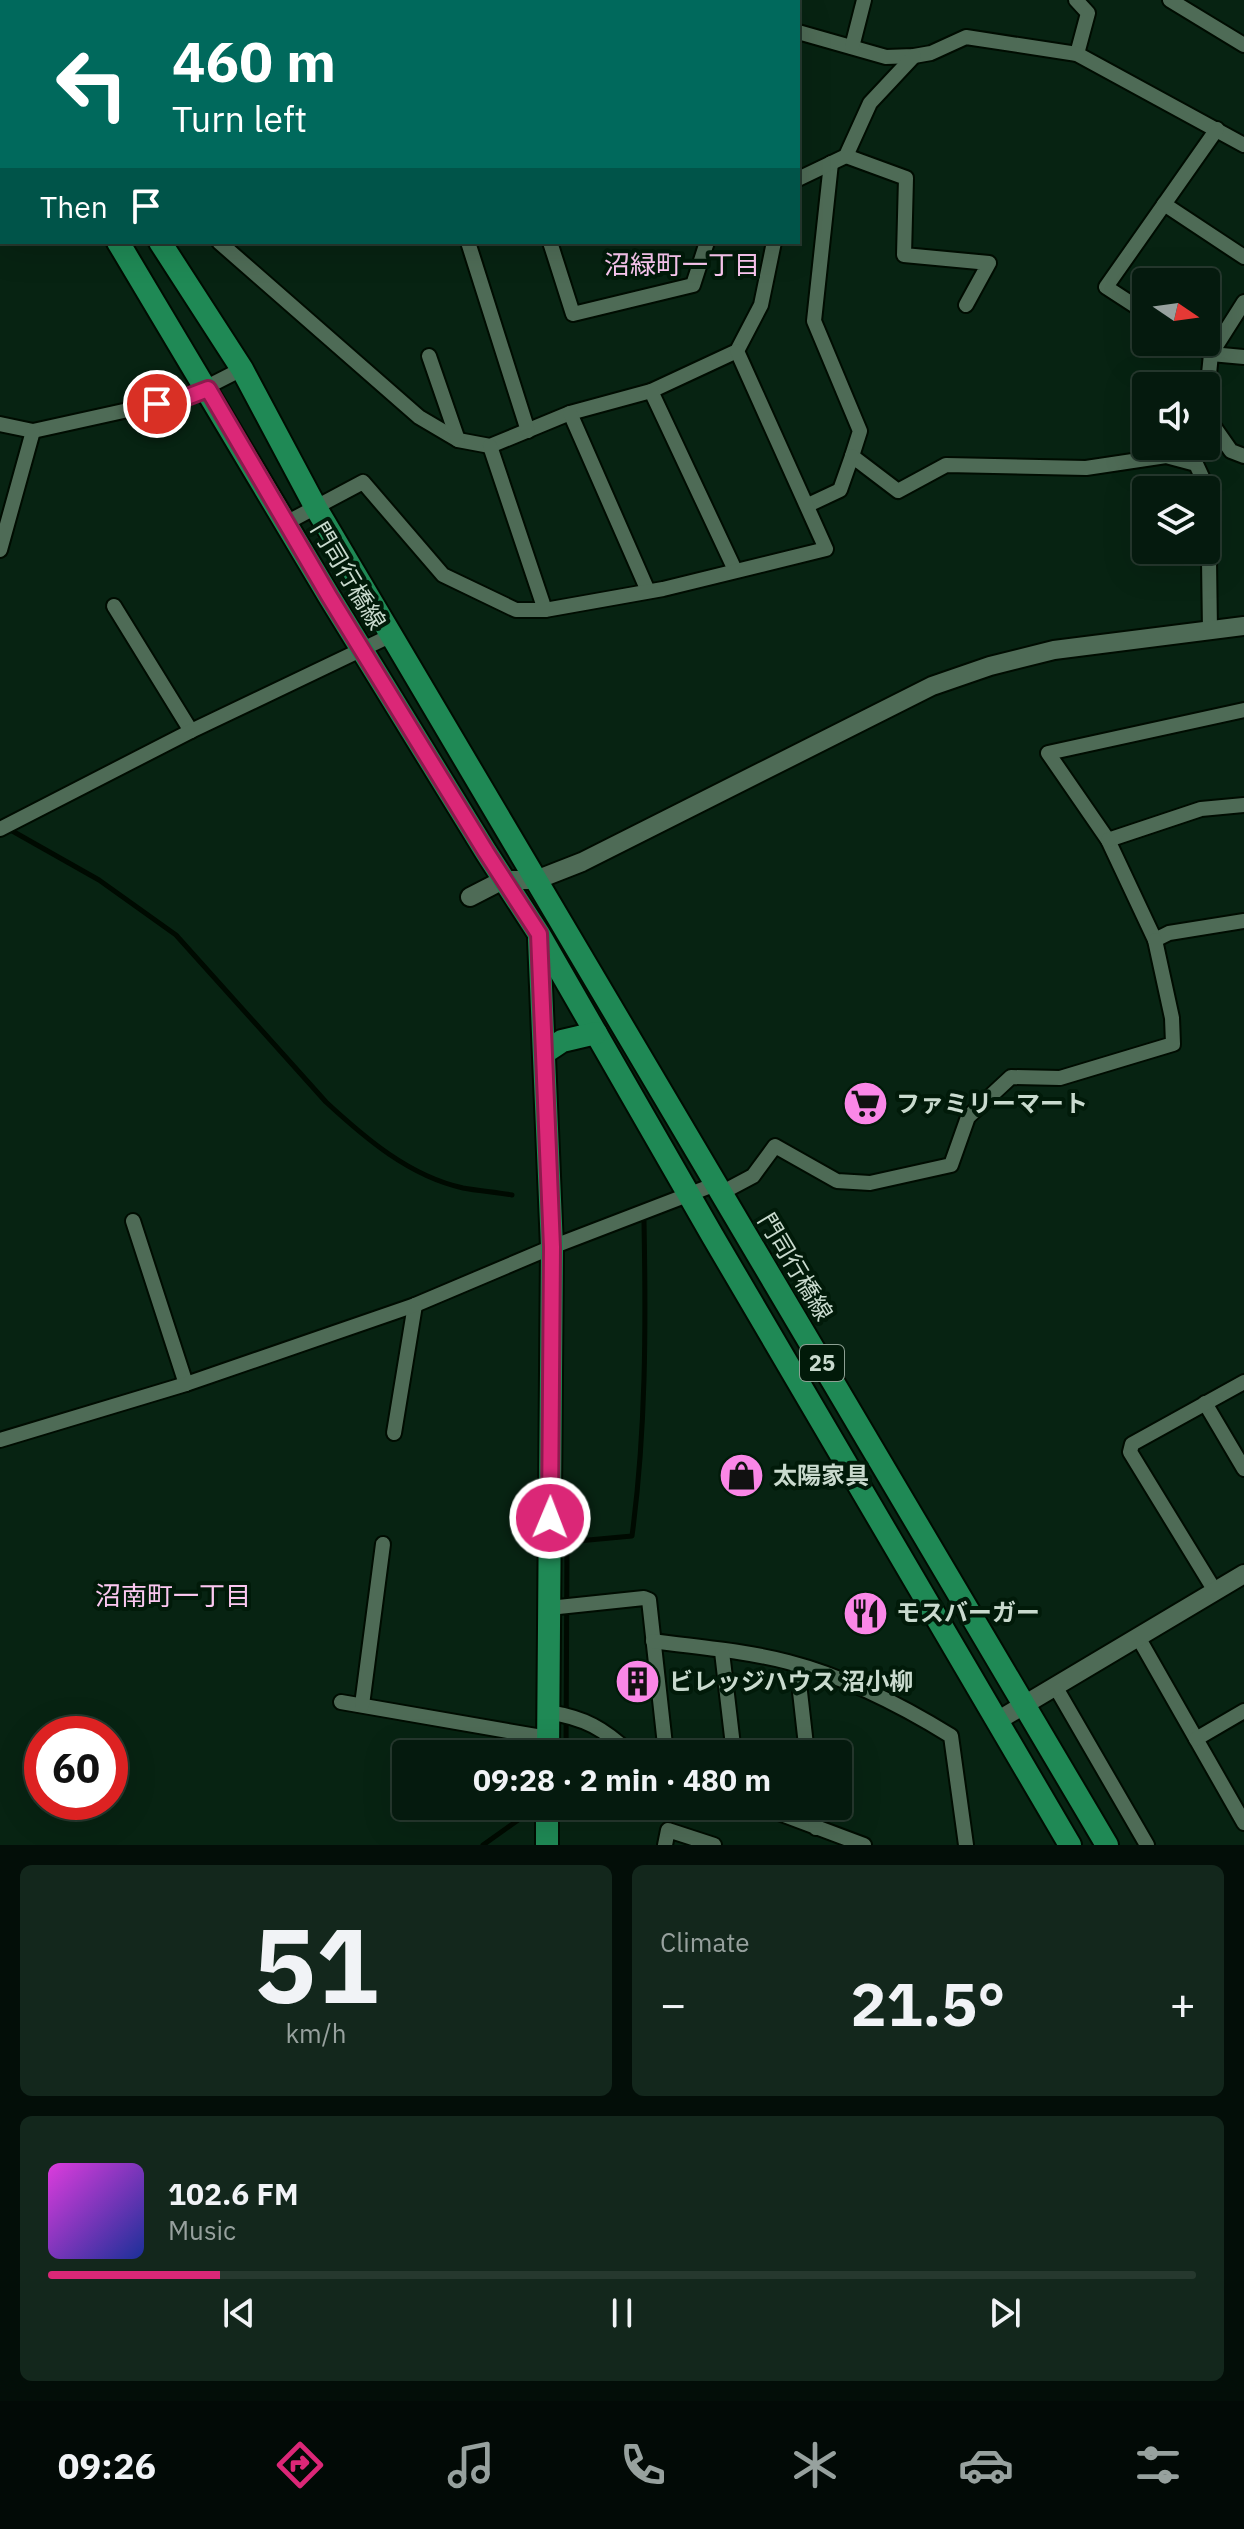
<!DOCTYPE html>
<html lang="en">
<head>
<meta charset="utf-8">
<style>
	:root { --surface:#051a0e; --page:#13271c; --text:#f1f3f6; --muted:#97a19e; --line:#26382e; --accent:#db2777 }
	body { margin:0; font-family:"IBM Plex Sans","Noto Sans JP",sans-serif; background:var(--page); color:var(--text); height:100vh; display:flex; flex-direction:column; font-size:30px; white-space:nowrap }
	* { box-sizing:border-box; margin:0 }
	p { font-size:26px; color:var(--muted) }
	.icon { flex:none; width:44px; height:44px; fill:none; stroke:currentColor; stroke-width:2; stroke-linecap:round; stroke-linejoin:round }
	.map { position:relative; height:1845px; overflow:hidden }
	.sheet { display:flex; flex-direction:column; gap:20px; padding:20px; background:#030e08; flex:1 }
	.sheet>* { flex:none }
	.banner { position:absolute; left:0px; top:0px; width:800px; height:244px; box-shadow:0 8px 32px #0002,0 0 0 2px var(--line); background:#00695c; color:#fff; overflow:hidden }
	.needle { width:52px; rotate:103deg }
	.fabs { position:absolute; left:1132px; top:268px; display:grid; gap:16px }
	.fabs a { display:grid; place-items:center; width:88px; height:88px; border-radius:8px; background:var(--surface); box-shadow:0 8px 32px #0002,0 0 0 2px var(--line); font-size:40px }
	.speed { position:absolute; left:24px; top:1716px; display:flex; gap:16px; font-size:40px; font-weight:700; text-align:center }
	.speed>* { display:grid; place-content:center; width:104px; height:104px; border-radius:50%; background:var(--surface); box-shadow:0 8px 32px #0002,0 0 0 2px var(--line); line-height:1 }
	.speed .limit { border:12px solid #d22; background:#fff; color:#111 }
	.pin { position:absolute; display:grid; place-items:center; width:68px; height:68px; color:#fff; margin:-34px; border:4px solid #fff; border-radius:50%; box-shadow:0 2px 8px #0007 }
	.me { position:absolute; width:88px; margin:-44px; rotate:1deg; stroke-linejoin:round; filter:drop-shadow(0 0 6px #0008) }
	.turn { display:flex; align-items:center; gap:28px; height:168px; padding:0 40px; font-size:36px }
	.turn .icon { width:104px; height:104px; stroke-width:2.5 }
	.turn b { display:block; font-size:56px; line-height:68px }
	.then { display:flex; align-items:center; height:76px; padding:0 40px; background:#0003; gap:16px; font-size:30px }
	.big { font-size:60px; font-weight:700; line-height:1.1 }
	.sheet .card { flex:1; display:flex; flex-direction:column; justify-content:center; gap:12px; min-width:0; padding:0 28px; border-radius:12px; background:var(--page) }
	.sheet .dial { align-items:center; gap:0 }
	.dial b { font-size:104px; line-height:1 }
	.song { display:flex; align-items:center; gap:24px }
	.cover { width:96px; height:96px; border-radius:12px; background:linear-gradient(135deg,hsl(300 70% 55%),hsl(230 70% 35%)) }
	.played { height:8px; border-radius:4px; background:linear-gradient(90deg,var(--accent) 15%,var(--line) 15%) }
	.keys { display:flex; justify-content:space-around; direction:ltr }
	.heat { display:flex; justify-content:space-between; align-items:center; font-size:44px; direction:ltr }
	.sheet .tiles { flex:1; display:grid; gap:20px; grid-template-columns:1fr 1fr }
	.card:last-child { grid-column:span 2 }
	.trip { position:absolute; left:392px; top:1740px; width:460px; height:80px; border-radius:8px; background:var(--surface); box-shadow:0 8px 32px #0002,0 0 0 2px var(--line); font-weight:700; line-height:80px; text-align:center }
	.dock { display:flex; height:128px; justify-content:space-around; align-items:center; background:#020a06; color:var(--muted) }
	.dock .icon { width:56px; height:56px }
	.dock .active { color:var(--accent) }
	.dock b { font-size:36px; color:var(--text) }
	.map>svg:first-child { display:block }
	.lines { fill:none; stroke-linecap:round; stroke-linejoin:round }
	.stream { stroke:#000a01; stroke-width:5 }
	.minor-casing { stroke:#000c01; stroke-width:18 }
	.tertiary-casing { stroke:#000c01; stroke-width:22 }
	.primary-casing { stroke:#000c01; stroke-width:26 }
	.minor { stroke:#4e6b56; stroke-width:14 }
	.tertiary { stroke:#4e6b56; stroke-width:18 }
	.primary { stroke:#1f8955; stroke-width:22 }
	.route-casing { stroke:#8e194d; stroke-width:20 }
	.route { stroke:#db2777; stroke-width:14 }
	.labels { text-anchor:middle; stroke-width:8; stroke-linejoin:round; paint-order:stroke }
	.shield { fill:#011a09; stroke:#8da093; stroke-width:2 }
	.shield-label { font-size:22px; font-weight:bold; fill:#c9dace }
	.street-label { font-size:24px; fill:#c9dace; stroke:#011a09 }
	.poi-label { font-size:24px; font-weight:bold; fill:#c9dace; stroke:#011a09; text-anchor:start }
	.neighbourhood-label { font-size:26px; fill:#fcc8f1; stroke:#011a09 }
</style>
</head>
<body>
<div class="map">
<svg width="1244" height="1845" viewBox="0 0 1244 1845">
	<rect width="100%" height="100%" fill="#072312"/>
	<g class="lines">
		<!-- stream -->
		<g class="stream">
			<path d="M 7,828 L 99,880 L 176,935 L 326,1102 C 365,1138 409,1176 463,1188 C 479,1191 496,1192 512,1195"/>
			<path d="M 566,1753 L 567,1542 L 632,1536 C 646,1431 646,1327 644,1221"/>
			<path d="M 483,1845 L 528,1813"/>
		</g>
		<defs>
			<g id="minor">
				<path d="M 392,0 L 392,2"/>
				<path d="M 531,0 L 544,2"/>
				<path d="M 657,0 L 667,2"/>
				<path d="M 1076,0 L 1088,13 L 1077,54"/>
				<path d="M 1170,0 L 1244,45"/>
				<path d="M 592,2 L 592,0"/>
				<path d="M 641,2 L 644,0"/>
				<path d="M 735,2 L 735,0"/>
				<path d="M 798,32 L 886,57 L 914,56 L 931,53 L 966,37 L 1077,54 L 1244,145"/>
				<path d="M 852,47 L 864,0"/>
				<path d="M 846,156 L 906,178 L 904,255 L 989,263 L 966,305"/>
				<path d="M 831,163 L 814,321 L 860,431 L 852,456"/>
				<path d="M 798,179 L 846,156 L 870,103 L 914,56"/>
				<path d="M 1164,204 L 1244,257"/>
				<path d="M 219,242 L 419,417 L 458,440 L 490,446 L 570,413 L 651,391 L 737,351 L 761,305 L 774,242"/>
				<path d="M 468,242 L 528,431"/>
				<path d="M 550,242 L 573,314 L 693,285 L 707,242"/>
				<path d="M 1244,302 L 1211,354 L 1207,394 L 1210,421 L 1231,451 L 1244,456"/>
				<path d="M 1146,313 L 1106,287 L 1217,129"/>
				<path d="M 1192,342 L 1211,354 L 1244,357"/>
				<path d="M 429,356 L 458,440"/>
				<path d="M 651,391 L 735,570"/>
				<path d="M 570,413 L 648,591"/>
				<path d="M 0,424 L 33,431 L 187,397 L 242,369"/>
				<path d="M 490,446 L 545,610"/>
				<path d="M 808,505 L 840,490 L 852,456 L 898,491 L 946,465 L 1086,468 L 1166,456 L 1196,464 L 1208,490 L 1210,630"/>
				<path d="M 286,523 L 363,482 L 443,575 L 516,610 L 545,610 L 663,589 L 826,549 L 737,351"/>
				<path d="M 0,550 L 33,431"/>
				<path d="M 114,606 L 191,731"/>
				<path d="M 1244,710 L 1048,753 L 1108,840 L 1155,940 L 1169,933 L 1244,921"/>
				<path d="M 0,829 L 191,731 L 392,635"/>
				<path d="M 1108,840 L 1201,809 L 1244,805"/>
				<path d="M 721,1193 L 753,1176 L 775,1146 L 837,1181 L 870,1183 L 951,1165 L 968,1117 L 1011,1077 L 1060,1078 L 1173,1044 L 1172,1018 L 1155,940"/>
				<path d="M 133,1221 L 186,1384"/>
				<path d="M 1205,1403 L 1244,1469"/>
				<path d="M 394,1433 L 415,1305"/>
				<path d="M 0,1440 L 186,1384 L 415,1305 L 552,1247 L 716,1184"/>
				<path d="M 1215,1591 L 1130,1452 L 1132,1444 L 1244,1382"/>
				<path d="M 549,1608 L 644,1598 L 649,1600 L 666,1754"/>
				<path d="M 1138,1637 L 1244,1823"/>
				<path d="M 653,1641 C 696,1647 747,1651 788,1662 C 846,1677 901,1705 951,1736 L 966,1845"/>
				<path d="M 722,1652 L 734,1754"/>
				<path d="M 797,1665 L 807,1754"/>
				<path d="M 1055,1686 L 1147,1845"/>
				<path d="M 341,1702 L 548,1738"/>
				<path d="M 362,1705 L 383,1544"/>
				<path d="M 548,1712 C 585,1718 603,1728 631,1754"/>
				<path d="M 1196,1739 L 1244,1711"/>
				<path d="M 760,1806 L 864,1845"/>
				<path d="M 814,1806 L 816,1828"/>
				<path d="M 665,1845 L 668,1830 L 714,1845"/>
			</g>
			<g id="tertiary">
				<path d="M 470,897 L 503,880 L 536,880 L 582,862 L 932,686 L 990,666 L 1054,650 L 1244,626"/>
				<path d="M 997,1721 L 1244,1574"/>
			</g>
			<g id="primary">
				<path d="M 0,13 L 2,15"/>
				<path d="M 0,68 L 2,71"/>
				<path d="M 118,242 L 329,596 L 486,852 L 539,934 L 712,1235 L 1070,1845"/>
				<path d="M 160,242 L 242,369 L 316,508 L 1107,1845"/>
				<path d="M 539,939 L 552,1247 L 548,1754"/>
				<path d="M 544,1053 L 562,1041 L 596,1033"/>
				<path d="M 547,1845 L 547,1806"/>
			</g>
		</defs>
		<!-- minor casing -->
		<use href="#minor" class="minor-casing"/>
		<!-- tertiary casing -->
		<use href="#tertiary" class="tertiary-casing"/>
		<!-- primary casing -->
		<use href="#primary" class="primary-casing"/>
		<!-- minor -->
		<use href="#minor" class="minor"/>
		<!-- tertiary -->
		<use href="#tertiary" class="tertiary"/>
		<!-- primary -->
		<use href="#primary" class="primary"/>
	</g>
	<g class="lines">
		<defs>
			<path id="route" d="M 157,404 L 187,397 L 208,389 L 329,596 L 486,852 L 539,934 L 552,1247 L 550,1518"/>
		</defs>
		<!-- route casing -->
		<use href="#route" class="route-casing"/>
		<!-- route -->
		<use href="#route" class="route"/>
	</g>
	<!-- icons -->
	<defs>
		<symbol id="supermarket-disc" viewBox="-11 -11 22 22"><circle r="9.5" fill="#fa87e7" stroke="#011a09"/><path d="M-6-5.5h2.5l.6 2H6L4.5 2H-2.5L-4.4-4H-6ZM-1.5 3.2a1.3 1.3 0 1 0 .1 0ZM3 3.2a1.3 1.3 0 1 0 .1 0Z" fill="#111"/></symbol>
		<symbol id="shop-disc" viewBox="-11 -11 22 22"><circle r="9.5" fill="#fa87e7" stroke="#011a09"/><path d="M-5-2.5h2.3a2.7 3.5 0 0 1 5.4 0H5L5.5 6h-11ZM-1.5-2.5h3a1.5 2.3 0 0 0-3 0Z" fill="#111"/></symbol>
		<symbol id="restaurant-disc" viewBox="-11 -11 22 22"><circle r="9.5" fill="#fa87e7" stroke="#011a09"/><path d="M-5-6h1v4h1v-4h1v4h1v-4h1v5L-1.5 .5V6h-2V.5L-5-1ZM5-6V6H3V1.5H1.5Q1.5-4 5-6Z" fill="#111"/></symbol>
		<symbol id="building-disc" viewBox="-11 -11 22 22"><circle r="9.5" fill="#fa87e7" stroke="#011a09"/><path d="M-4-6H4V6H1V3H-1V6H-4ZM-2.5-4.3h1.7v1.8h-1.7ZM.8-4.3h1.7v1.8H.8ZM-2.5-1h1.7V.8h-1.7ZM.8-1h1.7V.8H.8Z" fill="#111"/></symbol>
	</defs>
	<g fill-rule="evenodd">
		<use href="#supermarket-disc" x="840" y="1078" width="51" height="51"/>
		<use href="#shop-disc" x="716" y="1450" width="51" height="51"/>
		<use href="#restaurant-disc" x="840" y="1588" width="51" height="51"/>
		<use href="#building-disc" x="612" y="1656" width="51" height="51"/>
	</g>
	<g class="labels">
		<!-- shield labels -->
		<rect class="shield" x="800" y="1345" width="44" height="36" rx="6"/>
		<g class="shield-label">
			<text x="822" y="1371">25</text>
		</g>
		<!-- street labels -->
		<g class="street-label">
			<text transform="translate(348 576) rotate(59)" y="8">門司行橋線</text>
			<text transform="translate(795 1267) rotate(59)" y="8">門司行橋線</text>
		</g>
		<!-- poi labels -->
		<g class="poi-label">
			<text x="896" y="1112">ファミリーマート</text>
			<text x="773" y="1484">太陽家具</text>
			<text x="896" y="1621">モスバーガー</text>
			<text x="669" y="1690">ビレッジハウス 沼小柳</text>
		</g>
		<!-- neighbourhood labels -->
		<g class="neighbourhood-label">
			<text x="682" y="274">沼緑町一丁目</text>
			<text x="173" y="1605">沼南町一丁目</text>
		</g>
	</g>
</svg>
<div class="fabs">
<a><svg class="needle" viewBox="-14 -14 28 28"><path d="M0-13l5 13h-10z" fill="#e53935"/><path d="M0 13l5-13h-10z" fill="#97a19e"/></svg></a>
<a><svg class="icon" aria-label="sound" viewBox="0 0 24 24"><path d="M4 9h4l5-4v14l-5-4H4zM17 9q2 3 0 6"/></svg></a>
<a><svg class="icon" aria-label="layers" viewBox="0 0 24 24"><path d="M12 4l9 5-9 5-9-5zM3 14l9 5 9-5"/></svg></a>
</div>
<div class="speed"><div class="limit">60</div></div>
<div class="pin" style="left:157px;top:404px;background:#d93025"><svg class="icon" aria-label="arrive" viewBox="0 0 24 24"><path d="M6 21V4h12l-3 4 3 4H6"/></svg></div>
<svg class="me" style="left:550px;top:1518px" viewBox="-20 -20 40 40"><circle r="17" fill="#db2777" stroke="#fff" stroke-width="3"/><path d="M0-11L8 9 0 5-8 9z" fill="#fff"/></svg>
<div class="trip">09:28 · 2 min · 480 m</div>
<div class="banner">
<div class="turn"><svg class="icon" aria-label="left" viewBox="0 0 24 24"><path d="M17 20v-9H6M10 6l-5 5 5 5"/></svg><div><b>460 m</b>Turn left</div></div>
<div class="then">Then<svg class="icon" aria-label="arrive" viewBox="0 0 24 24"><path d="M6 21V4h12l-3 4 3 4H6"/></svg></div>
</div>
</div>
<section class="sheet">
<div class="tiles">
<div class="card dial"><b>51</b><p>km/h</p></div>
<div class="card"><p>Climate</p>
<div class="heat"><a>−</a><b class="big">21.5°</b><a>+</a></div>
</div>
<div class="card">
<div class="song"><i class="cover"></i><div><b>102.6 FM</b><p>Music</p></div></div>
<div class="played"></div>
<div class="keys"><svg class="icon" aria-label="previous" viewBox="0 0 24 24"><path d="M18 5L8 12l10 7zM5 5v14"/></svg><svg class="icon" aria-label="pause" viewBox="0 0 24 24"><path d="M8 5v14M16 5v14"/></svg><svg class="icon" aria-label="next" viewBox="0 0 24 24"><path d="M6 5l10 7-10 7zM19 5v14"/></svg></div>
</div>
</div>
</section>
<nav class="dock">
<b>09:26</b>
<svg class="icon active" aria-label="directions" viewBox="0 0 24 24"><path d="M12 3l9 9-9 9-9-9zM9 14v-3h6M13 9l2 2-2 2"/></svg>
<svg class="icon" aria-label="music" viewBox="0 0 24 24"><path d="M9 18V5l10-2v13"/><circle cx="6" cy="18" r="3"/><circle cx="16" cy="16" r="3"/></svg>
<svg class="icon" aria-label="phone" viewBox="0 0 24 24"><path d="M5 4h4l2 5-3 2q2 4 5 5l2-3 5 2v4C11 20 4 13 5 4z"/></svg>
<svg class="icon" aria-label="climate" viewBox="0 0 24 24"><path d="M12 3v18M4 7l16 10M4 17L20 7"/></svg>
<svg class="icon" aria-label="car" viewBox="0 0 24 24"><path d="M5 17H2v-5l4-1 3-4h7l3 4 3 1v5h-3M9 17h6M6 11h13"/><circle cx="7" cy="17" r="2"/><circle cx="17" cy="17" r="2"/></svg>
<svg class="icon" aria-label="filters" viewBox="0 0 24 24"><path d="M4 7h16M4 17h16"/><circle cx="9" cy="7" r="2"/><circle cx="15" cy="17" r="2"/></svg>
</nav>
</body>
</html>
